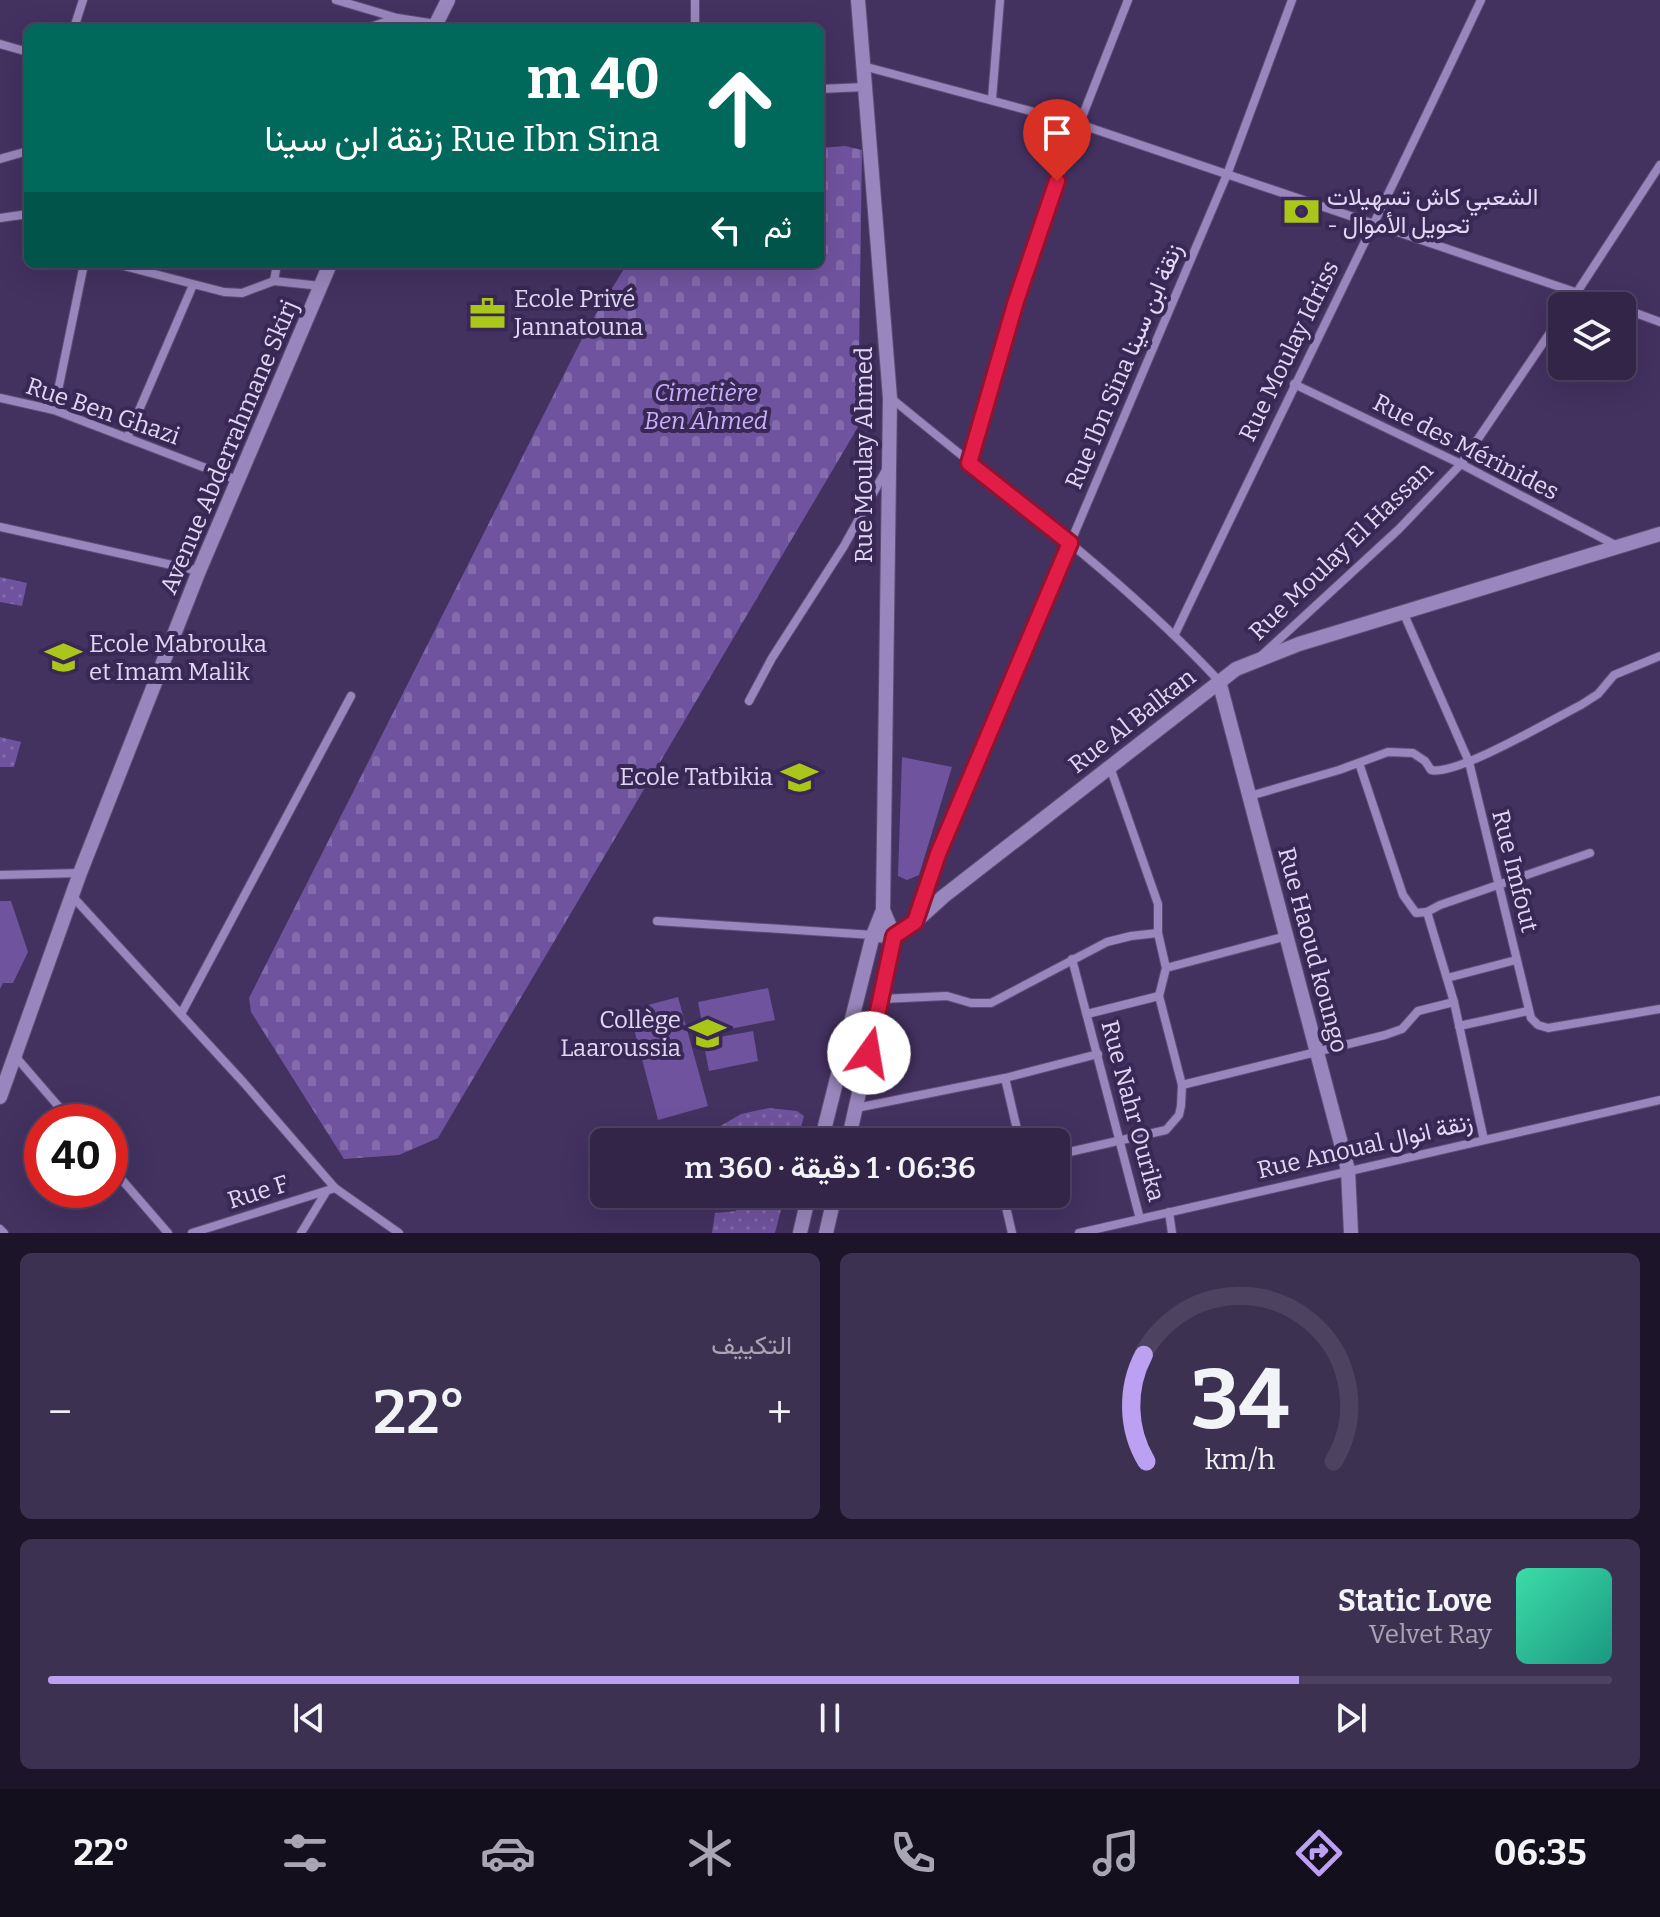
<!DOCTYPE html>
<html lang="ar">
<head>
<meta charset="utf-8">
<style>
	:root { --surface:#322548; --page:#3d3152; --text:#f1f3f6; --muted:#a8a5b4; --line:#4d4260; --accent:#bca0f2 }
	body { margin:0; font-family:Bitter,Vazirmatn,serif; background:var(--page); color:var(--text); direction:rtl; height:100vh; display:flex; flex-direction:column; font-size:30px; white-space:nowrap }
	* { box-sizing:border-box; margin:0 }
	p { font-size:26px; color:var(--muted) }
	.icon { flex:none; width:44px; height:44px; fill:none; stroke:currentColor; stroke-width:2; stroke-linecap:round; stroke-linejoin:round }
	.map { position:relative; height:1233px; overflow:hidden; direction:ltr }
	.details { display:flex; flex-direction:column; gap:20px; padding:20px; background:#1c1428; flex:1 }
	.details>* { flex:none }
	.guide { position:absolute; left:24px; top:24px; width:800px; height:244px; border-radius:12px; box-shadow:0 8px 32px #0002,0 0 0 2px var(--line); direction:rtl; background:#00695c; color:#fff; overflow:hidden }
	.buttons { position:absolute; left:1548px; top:292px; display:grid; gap:16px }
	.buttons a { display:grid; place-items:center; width:88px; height:88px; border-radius:12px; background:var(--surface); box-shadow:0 8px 32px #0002,0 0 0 2px var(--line); font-size:40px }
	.speed { position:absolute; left:24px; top:1104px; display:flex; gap:16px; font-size:40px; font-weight:700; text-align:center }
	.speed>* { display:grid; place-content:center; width:104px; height:104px; border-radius:50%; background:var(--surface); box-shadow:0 8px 32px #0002,0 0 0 2px var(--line); line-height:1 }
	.speed .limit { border:12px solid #d22; background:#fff; color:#111 }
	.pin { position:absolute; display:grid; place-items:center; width:68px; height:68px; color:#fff; margin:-82px -34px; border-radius:50% 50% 50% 0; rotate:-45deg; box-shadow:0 0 8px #0007 }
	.pin .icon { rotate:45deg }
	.me { position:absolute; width:88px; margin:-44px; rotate:13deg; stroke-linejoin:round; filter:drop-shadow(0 0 6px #0008) }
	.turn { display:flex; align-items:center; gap:28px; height:168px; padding:0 32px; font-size:36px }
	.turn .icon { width:104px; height:104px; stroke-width:2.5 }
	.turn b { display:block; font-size:56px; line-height:68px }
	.then { display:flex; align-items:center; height:76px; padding:0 32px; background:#0003; gap:16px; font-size:30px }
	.big { font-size:60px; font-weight:600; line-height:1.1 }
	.details .widget { flex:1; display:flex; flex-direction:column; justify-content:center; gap:12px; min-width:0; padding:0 28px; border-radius:12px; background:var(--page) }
	.details .dial { align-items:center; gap:0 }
	.dial svg { height:208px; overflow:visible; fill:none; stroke:var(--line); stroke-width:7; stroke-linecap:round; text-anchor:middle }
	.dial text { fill:var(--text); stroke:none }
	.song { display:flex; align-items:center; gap:24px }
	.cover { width:96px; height:96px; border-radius:12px; background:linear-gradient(135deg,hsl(160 70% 55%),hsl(170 70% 35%)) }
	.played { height:8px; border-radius:4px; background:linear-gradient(90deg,var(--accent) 80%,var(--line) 80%) }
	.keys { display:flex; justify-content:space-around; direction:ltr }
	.heat { display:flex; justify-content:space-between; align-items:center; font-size:44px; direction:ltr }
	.details .tiles { flex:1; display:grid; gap:20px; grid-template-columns:1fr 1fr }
	.widget:last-child { grid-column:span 2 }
	.trip { position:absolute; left:590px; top:1128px; width:480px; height:80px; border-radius:12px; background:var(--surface); box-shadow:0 8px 32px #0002,0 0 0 2px var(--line); font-weight:600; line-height:80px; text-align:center; direction:rtl }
	.tab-bar { display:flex; height:128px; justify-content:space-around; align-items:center; background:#140f1d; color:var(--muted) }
	.tab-bar .icon { width:56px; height:56px }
	.tab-bar .active { color:var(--accent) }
	.tab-bar b { font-size:36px; color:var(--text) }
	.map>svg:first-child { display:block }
	.green { fill:#70539e }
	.cemetery { fill:url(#cemetery-stones) }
	.park { fill:url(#park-dots) }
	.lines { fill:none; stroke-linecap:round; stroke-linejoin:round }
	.minor-casing { stroke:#5d4d75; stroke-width:10 }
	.tertiary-casing { stroke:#5d4d75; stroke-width:16 }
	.minor { stroke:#9986bc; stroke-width:8 }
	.tertiary { stroke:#9986bc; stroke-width:14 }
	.route-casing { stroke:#92132f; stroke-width:20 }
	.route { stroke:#e11d48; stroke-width:14 }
	.labels { text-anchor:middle; stroke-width:8; stroke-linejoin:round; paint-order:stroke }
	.poi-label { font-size:24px; fill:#e0d7f4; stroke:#392755; text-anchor:start }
	.street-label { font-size:24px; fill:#e0d7f4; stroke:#392755 }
	.park-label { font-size:24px; font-style:italic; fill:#cab0fa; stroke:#392755 }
</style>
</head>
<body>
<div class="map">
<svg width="1660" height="1233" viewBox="0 0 1660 1233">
	<defs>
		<pattern id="cemetery-stones" width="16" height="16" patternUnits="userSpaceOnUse" patternTransform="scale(2)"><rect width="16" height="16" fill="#70539e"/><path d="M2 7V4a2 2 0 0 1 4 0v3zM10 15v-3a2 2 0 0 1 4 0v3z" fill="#846bac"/></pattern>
		<pattern id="park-dots" width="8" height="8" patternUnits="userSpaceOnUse" patternTransform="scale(2)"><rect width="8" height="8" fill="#70539e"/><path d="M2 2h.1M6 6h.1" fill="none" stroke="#846bac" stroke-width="1.8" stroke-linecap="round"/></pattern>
	</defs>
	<rect width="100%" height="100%" fill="#433160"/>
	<!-- green -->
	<g class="green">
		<path d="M 902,757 L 952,767 L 919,875 L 907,880 L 898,876 Z"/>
		<path d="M 0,901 L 11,901 L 28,952 L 13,983 L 3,983 L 0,989 Z"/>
		<path d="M 768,988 L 775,1020 L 704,1034 L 698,1002 Z"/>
		<path d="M 678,997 L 708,1106 L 658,1120 L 629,1010 Z"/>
		<path d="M 753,1031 L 758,1061 L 709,1071 L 703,1040 Z"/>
	</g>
	<!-- cemetery -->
	<path class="cemetery" d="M 845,146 L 862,150 L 858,427 L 438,1138 L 399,1155 L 344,1159 L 251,1012 L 249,998 L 588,327 L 627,264 L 820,264 L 820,148 Z"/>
	<!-- park -->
	<g class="park">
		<path d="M 0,577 L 27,583 L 22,606 L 0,602 Z"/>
		<path d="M 0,737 L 21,742 L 14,767 L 0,767 Z"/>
		<path d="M 769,1108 L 797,1111 L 804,1116 L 797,1142 L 693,1142 L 741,1114 Z"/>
		<path d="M 631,1194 L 693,1194 L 684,1199 L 633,1201 Z"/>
		<path d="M 739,1194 L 785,1194 L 775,1233 L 712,1233 L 715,1213 L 736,1211 Z"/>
	</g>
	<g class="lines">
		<defs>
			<g id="minor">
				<path d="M 336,0 L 397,18 L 436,24"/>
				<path d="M 74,28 L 83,0"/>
				<path d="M 368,28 L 396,18"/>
				<path d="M 695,28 L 695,0"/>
				<path d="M 0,44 L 28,52"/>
				<path d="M 863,66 L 1079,124 L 1616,306"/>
				<path d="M 820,89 L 865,87"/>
				<path d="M 992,99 L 1000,0"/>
				<path d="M 0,159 L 28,151"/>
				<path d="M 0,218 L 28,214"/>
				<path d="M 116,264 L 224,292 L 242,293 L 274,281 L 321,286"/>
				<path d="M 274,281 L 277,264"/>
				<path d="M 1568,306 L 1660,165"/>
				<path d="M 1622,308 L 1660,322"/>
				<path d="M 1294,384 L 1461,464 L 1619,547"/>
				<path d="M 0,398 L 54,410 L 237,480"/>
				<path d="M 891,398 C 1002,490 1120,575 1219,681"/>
				<path d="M 54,410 L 84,264"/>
				<path d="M 127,438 L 193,285"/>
				<path d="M 969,463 L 1016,301 L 1046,209 L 1128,0"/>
				<path d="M 0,527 L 199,571"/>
				<path d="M 1403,612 L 1469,762 L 1531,1018 L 1538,1025 L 1548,1028 L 1660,1009"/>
				<path d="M 1175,634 C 1276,422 1381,212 1481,0"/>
				<path d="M 1261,656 L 1399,529 L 1461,464 L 1562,315"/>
				<path d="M 749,701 L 772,658 L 844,546 L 886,470"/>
				<path d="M 1359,763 L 1403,895 L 1416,913 L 1427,912"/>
				<path d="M 1250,796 L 1339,770 L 1388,752 L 1413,753 L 1425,761 L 1431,770 C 1457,776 1553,719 1581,705 L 1598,694 L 1614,675 L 1660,656"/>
				<path d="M 0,875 L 80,873"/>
				<path d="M 73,897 L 244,1083 L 335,1188 L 399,1233"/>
				<path d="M 916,917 L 938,854 L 1228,172 L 1292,0"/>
				<path d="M 657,921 L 873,935"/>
				<path d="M 1072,959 L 1140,1219"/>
				<path d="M 1166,968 L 1287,936"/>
				<path d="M 1447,978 L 1516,960"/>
				<path d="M 881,999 L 947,996 L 971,1003 L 991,1003 L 1107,942 L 1131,936 L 1158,933"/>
				<path d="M 181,1014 L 351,696"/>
				<path d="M 1087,1014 L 1159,996"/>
				<path d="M 1459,1026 L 1528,1011"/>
				<path d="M 15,1056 L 72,1122"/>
				<path d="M 1005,1078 L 1020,1142"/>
				<path d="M 1182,1085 L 1385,1035 L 1402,1029 L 1418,1011 L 1454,1002"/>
				<path d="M 856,1108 L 1005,1078 L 1098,1054"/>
				<path d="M 1484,1140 L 1454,1002 L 1427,912 L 1440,905 L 1590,853"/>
				<path d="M 1056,1155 L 1166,1130 L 1179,1115 L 1181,1106 L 1182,1085 L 1159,996 L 1166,968 L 1158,933 L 1158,904 L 1110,767"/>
				<path d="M 110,1166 L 168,1233"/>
				<path d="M 1003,1194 L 1012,1233"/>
				<path d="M 1169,1212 L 1172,1233"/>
				<path d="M 0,1229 L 4,1233"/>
				<path d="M 192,1233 L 335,1188"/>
				<path d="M 301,1233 L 326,1192"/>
				<path d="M 1079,1233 L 1660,1100"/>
			</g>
			<g id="tertiary">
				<path d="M 434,28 L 448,0"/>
				<path d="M 1219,681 L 1348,1170 L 1351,1233"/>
				<path d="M 873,935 L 894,936 L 915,922 L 944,896 L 1236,669 L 1299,644 L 1660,534"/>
				<path d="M 0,1097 L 80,873 L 199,571 L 330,264"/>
				<path d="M 821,1142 L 873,935 L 883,910 L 890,398 L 858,0"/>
				<path d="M 848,1142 L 894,936 L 883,910"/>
				<path d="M 800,1233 L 809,1194"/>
				<path d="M 826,1233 L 835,1194"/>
			</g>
		</defs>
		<!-- minor casing -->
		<use href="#minor" class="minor-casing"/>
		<!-- tertiary casing -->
		<use href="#tertiary" class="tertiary-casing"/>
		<!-- minor -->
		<use href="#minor" class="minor"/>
		<!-- tertiary -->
		<use href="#tertiary" class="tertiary"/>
	</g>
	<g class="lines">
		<defs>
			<path id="route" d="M 869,1053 L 894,936 L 915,922 L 938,854 L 1070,543 L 969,463 L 1016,301 L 1057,181"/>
		</defs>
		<!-- route casing -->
		<use href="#route" class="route-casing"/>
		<!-- route -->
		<use href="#route" class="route"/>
	</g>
	<!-- icons -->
	<defs>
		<symbol id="bank-bare" viewBox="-9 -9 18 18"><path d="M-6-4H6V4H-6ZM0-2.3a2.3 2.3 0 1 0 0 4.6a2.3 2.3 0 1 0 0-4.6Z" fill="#aac719" stroke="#392755" stroke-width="2.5" paint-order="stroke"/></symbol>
		<symbol id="office-bare" viewBox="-9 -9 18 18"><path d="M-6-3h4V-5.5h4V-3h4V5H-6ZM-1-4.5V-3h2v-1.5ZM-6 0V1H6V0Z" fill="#aac719" stroke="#392755" stroke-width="2.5" paint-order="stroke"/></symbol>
		<symbol id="school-bare" viewBox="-9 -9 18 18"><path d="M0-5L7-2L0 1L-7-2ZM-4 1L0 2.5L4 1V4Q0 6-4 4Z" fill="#aac719" stroke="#392755" stroke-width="2.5" paint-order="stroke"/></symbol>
	</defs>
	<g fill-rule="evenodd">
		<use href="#bank-bare" x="1276" y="186" width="51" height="51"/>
		<use href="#office-bare" x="462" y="288" width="51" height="51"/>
		<use href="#school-bare" x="38" y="632" width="51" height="51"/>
		<use href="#school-bare" x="774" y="752" width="51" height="51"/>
		<use href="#school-bare" x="682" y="1008" width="51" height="51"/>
	</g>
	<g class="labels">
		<!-- poi labels -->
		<g class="poi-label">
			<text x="1327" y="205">الشعبي كاش تسهيلات<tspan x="1327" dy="28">- تحويل الأموال</tspan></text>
			<text x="514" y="307">Ecole Privé<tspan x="514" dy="28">Jannatouna</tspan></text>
			<text x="89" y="652">Ecole Mabrouka<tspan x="89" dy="28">et Imam Malik</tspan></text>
			<text x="773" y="785" text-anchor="end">Ecole Tatbikia</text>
			<text x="681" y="1028" text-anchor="end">Collège<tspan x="681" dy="28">Laaroussia</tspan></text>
		</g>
		<!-- street labels -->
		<g class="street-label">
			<text transform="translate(1289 351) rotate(-64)" y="8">Rue Moulay Idriss</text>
			<text transform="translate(1124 366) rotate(-67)" y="8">Rue Ibn Sina زنقة ابن سينا</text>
			<text transform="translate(103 411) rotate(19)" y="8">Rue Ben Ghazi</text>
			<text transform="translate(229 447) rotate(-67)" y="8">Avenue Abderrahmane Skirj</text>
			<text transform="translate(1466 447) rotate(27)" y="8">Rue des Mérinides</text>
			<text transform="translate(864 455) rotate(-90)" y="8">Rue Moulay Ahmed</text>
			<text transform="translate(1341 551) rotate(-44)" y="8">Rue Moulay El Hassan</text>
			<text transform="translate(1132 721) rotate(-38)" y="8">Rue Al Balkan</text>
			<text transform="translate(1515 871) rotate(76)" y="8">Rue Imfout</text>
			<text transform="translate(1313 950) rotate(75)" y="8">Rue Haoud koungo</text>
			<text transform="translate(1133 1111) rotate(75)" y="8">Rue Nahr Ourika</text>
			<text transform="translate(1365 1146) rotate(-13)" y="8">Rue Anoual زنقة انوال</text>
			<text transform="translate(258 1192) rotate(-17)" y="8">Rue F</text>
		</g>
		<!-- park labels -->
		<g class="park-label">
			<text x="706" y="401">Cimetière<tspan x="706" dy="28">Ben Ahmed</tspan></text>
		</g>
	</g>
</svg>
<div class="buttons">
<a><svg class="icon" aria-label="layers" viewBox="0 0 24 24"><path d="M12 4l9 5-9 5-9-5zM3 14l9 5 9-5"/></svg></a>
</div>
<div class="speed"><div class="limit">40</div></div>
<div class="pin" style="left:1057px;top:181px;background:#d93025"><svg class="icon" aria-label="arrive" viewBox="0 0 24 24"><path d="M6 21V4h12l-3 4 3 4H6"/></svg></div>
<svg class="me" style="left:869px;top:1053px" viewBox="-20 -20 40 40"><circle r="19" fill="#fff"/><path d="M0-13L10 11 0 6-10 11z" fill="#e11d48"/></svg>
<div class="trip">06:36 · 1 دقيقة · 360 m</div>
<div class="guide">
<div class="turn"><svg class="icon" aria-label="ahead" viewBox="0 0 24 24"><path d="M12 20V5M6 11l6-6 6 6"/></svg><div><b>40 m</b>Rue Ibn Sina زنقة ابن سينا</div></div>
<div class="then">ثم<svg class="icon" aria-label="left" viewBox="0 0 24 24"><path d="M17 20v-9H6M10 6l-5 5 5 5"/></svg></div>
</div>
</div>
<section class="details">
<div class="tiles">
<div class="widget dial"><svg viewBox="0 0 100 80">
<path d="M14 69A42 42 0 1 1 86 69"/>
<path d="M14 69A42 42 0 0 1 13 28" stroke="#bca0f2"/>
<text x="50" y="56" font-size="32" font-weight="700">34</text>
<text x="50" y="72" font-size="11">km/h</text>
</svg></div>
<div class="widget"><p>التكييف</p>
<div class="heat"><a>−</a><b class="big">22°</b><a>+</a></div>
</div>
<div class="widget">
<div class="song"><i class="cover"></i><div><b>Static Love</b><p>Velvet Ray</p></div></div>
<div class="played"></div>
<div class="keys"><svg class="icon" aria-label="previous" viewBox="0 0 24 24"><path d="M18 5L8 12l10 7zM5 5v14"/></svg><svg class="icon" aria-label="pause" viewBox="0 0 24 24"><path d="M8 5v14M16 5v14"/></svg><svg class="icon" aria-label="next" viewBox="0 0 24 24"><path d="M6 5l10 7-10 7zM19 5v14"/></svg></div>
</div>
</div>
</section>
<nav class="tab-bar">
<b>06:35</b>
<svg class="icon active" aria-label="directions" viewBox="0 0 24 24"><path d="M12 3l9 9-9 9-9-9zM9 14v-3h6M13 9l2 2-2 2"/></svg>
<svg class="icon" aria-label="music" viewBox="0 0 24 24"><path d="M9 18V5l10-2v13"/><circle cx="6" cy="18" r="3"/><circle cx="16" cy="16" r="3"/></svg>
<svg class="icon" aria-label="phone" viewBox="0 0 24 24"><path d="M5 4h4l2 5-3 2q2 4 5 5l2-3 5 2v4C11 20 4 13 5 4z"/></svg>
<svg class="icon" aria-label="climate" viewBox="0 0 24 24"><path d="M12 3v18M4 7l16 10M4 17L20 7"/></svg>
<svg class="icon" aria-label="car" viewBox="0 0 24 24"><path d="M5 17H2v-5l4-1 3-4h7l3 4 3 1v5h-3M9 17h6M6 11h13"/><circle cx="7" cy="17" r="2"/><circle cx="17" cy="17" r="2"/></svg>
<svg class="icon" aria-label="filters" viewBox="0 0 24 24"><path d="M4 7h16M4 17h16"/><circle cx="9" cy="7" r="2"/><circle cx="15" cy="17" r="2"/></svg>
<b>22°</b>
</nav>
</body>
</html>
